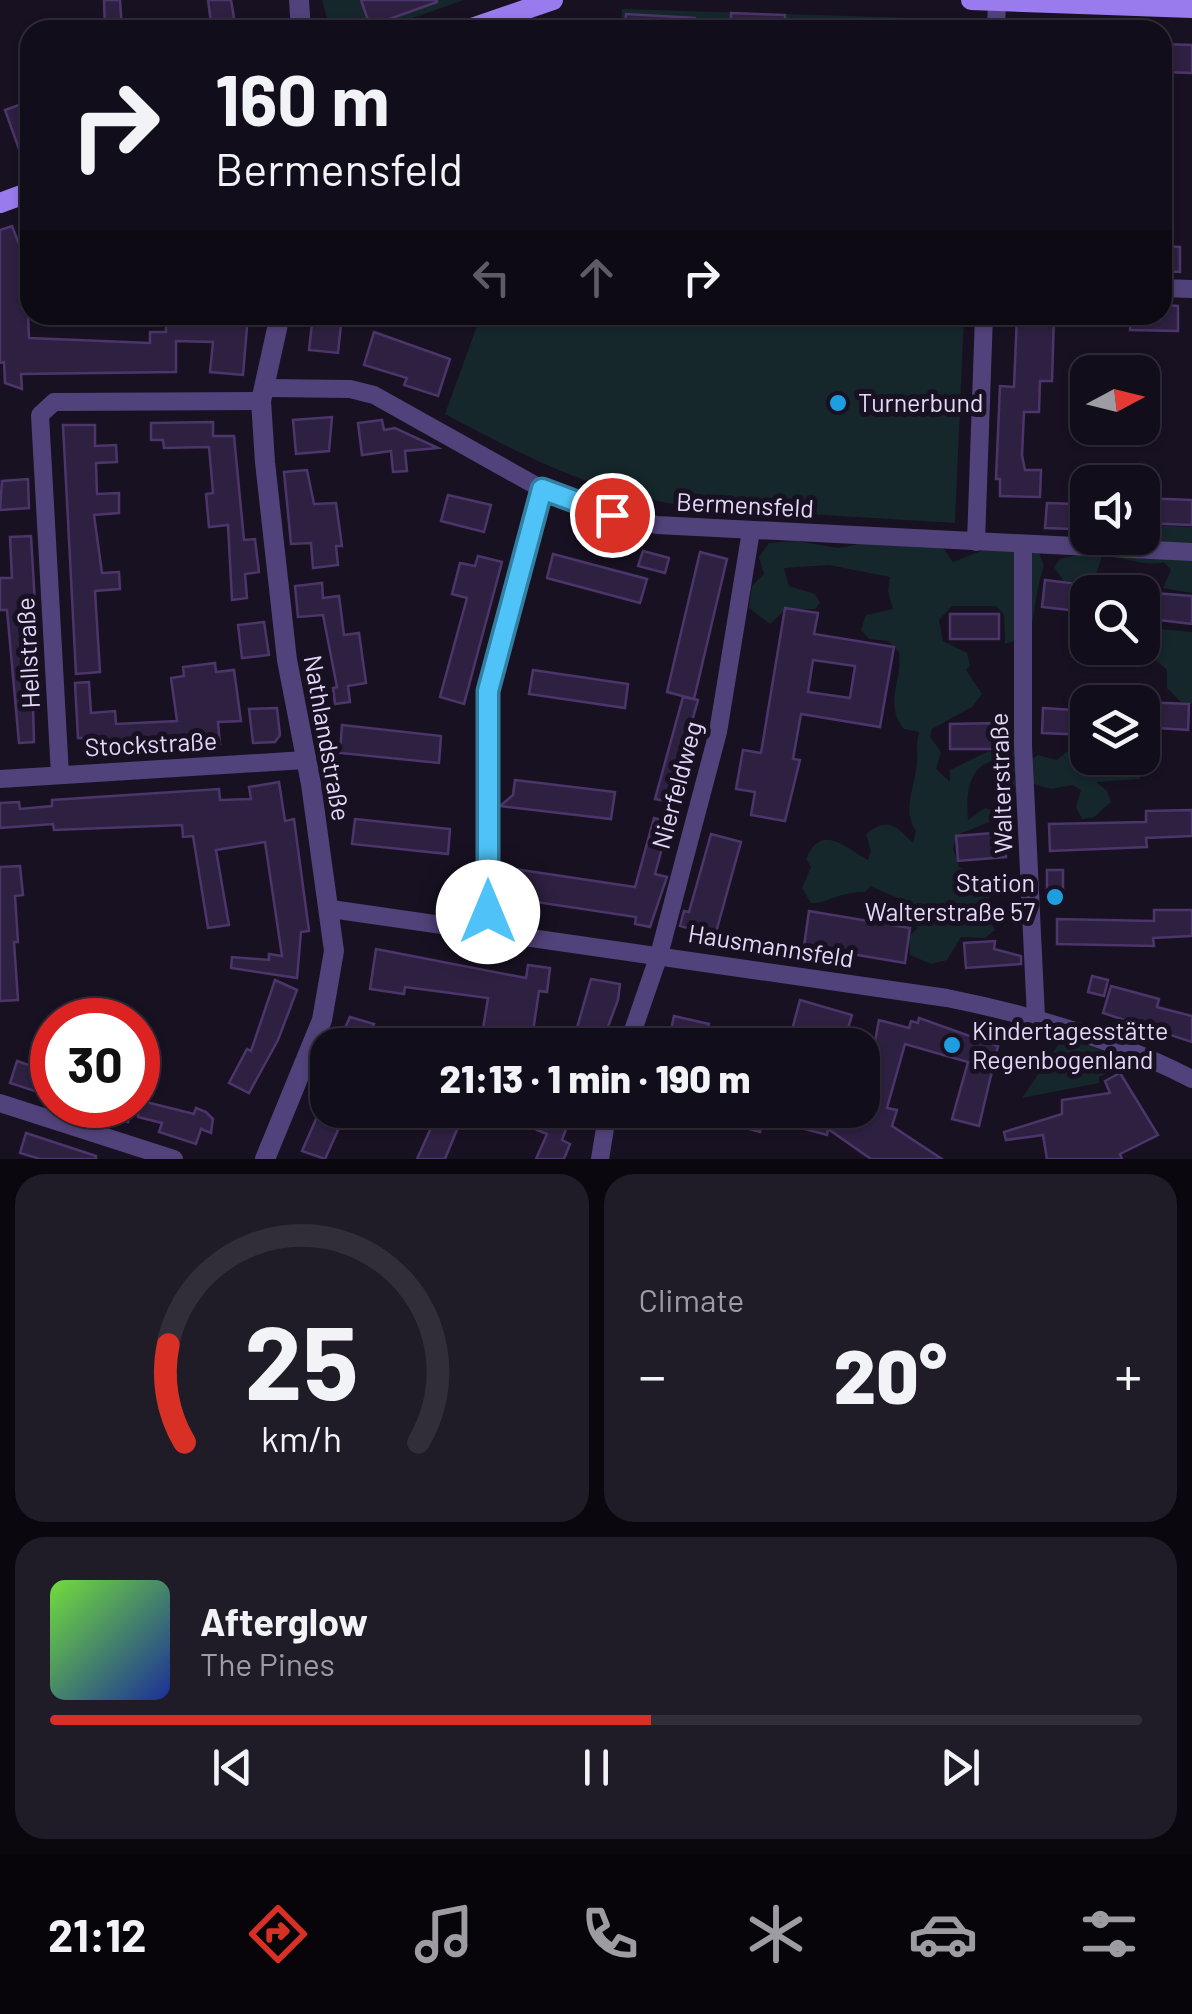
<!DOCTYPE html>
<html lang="en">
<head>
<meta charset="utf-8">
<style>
	:root { --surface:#120d1a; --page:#1f1b27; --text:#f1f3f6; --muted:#9c9ca2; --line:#312d39; --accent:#d93025 }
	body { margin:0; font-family:Barlow,sans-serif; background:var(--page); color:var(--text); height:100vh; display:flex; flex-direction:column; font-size:38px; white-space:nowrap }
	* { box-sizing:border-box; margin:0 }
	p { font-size:32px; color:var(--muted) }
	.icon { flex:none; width:55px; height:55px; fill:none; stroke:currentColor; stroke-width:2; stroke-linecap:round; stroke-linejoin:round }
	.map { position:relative; height:1159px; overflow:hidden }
	.sheet { display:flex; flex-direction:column; gap:15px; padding:15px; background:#0a070e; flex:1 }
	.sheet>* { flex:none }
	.banner { position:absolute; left:20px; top:20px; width:1152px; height:305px; border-radius:30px; box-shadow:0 2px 8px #0004,0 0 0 2px var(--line); background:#120d1a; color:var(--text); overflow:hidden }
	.needle { width:65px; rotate:83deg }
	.buttons { position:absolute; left:1070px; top:355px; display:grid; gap:20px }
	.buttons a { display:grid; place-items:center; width:90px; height:90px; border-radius:20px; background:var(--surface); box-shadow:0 2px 8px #0004,0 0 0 2px var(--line); font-size:50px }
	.speed { position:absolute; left:30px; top:998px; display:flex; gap:20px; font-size:50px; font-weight:700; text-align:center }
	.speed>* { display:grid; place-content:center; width:130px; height:130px; border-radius:50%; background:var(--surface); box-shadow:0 2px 8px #0004,0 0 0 2px var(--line); line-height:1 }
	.speed .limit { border:15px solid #d22; background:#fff; color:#111 }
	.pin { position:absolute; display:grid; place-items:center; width:85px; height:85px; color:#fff; margin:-42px; border:5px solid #fff; border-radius:50%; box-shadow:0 2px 10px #0007 }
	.me { position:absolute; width:110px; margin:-55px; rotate:0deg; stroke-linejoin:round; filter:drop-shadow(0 0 8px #0008) }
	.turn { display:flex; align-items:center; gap:35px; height:210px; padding:0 30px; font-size:45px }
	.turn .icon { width:130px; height:130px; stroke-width:2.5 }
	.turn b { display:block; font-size:70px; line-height:85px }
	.lanes { display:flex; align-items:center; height:95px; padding:0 30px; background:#0003; justify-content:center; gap:50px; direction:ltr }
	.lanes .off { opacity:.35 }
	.big { font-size:75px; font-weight:800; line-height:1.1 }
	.sheet .card { flex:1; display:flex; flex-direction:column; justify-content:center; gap:15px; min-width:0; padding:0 35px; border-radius:30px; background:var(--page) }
	.sheet .dial { align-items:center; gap:0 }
	.dial svg { height:260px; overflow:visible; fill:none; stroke:var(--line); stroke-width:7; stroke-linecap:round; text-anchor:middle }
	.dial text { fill:var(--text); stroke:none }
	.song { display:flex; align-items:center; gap:30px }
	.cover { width:120px; height:120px; border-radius:15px; background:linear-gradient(135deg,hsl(100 70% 55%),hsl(230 70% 35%)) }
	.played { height:10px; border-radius:5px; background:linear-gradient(90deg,var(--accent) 55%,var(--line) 55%) }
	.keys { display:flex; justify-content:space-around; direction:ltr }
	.heat { display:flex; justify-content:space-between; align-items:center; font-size:55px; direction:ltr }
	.sheet .tiles { flex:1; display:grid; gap:15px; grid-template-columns:1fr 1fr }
	.card:last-child { grid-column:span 2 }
	.trip { position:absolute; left:310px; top:1028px; width:570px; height:100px; border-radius:30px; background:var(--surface); box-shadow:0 2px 8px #0004,0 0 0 2px var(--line); font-weight:800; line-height:100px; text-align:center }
	.tab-bar { display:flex; height:160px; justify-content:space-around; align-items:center; background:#07050a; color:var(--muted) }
	.tab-bar .icon { width:70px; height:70px }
	.tab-bar .current { color:var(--accent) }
	.tab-bar b { font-size:45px; color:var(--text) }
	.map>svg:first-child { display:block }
	.green { fill:#15272b }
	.building { fill:#2e2041; stroke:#4c356a; stroke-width:2.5; fill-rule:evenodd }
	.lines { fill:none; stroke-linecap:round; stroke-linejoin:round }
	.minor { stroke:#52427b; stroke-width:18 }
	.tertiary { stroke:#52427b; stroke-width:20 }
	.secondary { stroke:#997bed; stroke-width:20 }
	.route-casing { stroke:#337fa1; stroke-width:25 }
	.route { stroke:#4fc3f7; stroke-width:18 }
	.poi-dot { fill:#1e9ee0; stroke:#181122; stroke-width:4 }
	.labels { text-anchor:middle; stroke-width:10; stroke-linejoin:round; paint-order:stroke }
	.poi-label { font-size:25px; fill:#e4d8fa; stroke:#181122; text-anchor:start }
	.street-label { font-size:25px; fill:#e4d8fa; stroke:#181122 }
</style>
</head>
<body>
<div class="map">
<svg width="1192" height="1159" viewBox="0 0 1192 1159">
	<rect width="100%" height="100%" fill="#181122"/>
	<!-- green -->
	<g class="green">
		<path d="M 322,0 L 464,0 L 378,30 L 330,30 Z"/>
		<path d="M 622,9 L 978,20 L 978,30 L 621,30 Z"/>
		<path d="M 481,315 L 964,315 L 955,523 L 691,507 C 596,493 529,459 445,414 Z"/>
		<path d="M 1081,523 L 1087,523 L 1088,538 L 1142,538 L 1143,525 L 1192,527 L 1192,593 L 1163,588 L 1171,570 L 1164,562 C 1143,568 1123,555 1102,556 L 1093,584 L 1064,581 L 1054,567 L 1060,559 L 1080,554 Z"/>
		<path d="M 797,541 L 838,548 L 869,542 L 942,547 L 953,562 L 986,549 L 1039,553 L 1044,566 C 1035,590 1036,611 1029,635 L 1005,644 L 1004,615 L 996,606 L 952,606 L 939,620 L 943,641 L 967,653 L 970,666 L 966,670 L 982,694 L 972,707 L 932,729 L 930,737 L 941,752 L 936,769 L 950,782 L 950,770 L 989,751 L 999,755 L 1016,737 L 1032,759 L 1038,755 L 1057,760 L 1066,752 L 1078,751 L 1093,760 L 1140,760 L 1140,779 L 1096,782 L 1107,791 L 1111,802 L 1094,817 L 1082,819 L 1076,807 L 1081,790 L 1073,785 L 1051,789 L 1034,784 L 1018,794 L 1001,785 L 992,761 C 967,768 966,798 968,820 L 985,808 L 992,810 L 994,820 L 957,835 L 953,848 L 959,867 L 978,875 L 993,894 L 982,905 L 995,930 L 985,938 L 961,937 L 947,960 L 931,964 L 910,955 L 909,936 L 917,929 C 914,896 896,900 871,886 L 865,892 C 840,891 827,904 811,903 L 802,888 L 811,867 L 806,859 C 822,820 849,851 868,860 L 871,851 L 866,834 C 888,816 897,827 913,843 L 916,831 C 903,812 913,790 916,770 C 919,758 915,746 919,732 L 904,729 C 883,703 903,681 899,652 L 888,641 L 869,639 L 861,630 L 866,615 L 893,609 L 888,591 L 890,577 L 829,565 L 784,568 L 789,586 L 815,594 L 820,603 L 815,609 L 785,610 L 770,624 L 749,608 L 752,586 L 764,574 L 759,557 L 769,543 Z"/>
		<path d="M 1160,629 L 1192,632 L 1192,704 L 1181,702 L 1167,688 L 1167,670 L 1146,651 L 1146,642 Z"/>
		<path d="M 1064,1036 L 1122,1058 L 1118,1068 L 1099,1077 L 1099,1083 L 1022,1098 Z"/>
	</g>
	<!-- building -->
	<g class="building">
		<path d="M 104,0 L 120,0 L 122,30 L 105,30 Z"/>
		<path d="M 208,0 L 231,0 L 236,30 L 212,30 Z"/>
		<path d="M 361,0 L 437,0 L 437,2 L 370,26 Z"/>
		<path d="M 731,13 L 785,15 L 785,30 L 731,30 Z"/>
		<path d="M 626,14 L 695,18 L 695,30 L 625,30 Z"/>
		<path d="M 1162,44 L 1192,45 L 1192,73 L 1162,72 Z"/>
		<path d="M 30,101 L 30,174 L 28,174 L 5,110 Z"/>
		<path d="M 12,226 L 26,262 L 29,338 L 150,343 L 150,332 L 166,332 L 166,315 L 248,315 L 243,375 L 210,372 L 213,342 L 176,341 L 176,372 L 21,374 L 22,389 L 5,383 L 4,362 L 0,363 L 0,230 Z"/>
		<path d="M 1162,246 L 1180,247 L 1180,272 L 1162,271 Z"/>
		<path d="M 1162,305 L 1178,306 L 1178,331 L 1130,330 L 1131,315 L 1162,315 Z"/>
		<path d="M 313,315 L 342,315 L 338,353 L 309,350 Z"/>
		<path d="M 1017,315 L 1054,315 L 1052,381 L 1040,381 L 1039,412 L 1024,412 L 1022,455 L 1025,470 L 1041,470 L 1040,497 L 1000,496 L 1000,479 L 996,479 L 1000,386 L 1014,387 Z"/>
		<path d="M 374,332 L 450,359 L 438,396 L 404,385 L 407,378 L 364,365 Z"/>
		<path d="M 332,417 L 329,451 L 296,454 L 293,420 Z"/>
		<path d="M 382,420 L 384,430 L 395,428 L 438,448 L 405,451 L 407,471 L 393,472 L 391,451 L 362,455 L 358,423 Z"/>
		<path d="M 213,422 L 213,436 L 234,436 L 244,540 L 255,539 L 259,572 L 245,574 L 247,598 L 232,600 L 228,525 L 209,527 L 206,494 L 213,493 L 209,447 L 164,448 L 163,440 L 151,440 L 151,423 Z"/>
		<path d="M 63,425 L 95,425 L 95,446 L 116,445 L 117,462 L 96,463 L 97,494 L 119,493 L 119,513 L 94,515 L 102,573 L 119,572 L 120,589 L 95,591 L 100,672 L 76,674 Z"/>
		<path d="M 307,470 L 314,504 L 336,503 L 342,546 L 336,546 L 338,565 L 313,568 L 311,543 L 291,544 L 284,472 Z"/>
		<path d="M 28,479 L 29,508 L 0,510 L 2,481 Z"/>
		<path d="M 448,495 L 491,505 L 484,532 L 441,521 Z"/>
		<path d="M 718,498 L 734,499 L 734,516 L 717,515 Z"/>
		<path d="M 1142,498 L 1192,500 L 1192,525 L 1142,523 Z"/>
		<path d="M 1047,503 L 1075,504 L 1074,529 L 1045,528 Z"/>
		<path d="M 31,536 L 41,706 L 33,706 L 34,742 L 19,743 L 7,610 L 0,610 L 0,578 L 12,578 L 10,537 Z"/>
		<path d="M 643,551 L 669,558 L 665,573 L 638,566 Z"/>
		<path d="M 700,552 L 727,559 L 694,699 L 667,692 Z"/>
		<path d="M 553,554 L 647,579 L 640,603 L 547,578 Z"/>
		<path d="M 478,556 L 502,562 L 464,704 L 440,697 L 467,598 L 452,594 L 460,563 L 475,566 Z"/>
		<path d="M 1045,580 L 1088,585 L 1088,612 L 1042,607 Z"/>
		<path d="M 322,583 L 323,598 L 339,596 L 344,635 L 359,633 L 366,683 L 348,686 L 350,702 L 335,704 L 333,688 L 337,687 L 323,615 L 298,617 L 295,586 Z"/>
		<path d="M 1142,592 L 1192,596 L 1192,624 L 1142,618 Z"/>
		<path d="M 785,608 L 818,613 L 814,634 L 894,647 L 880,727 L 801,714 L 793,759 L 800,760 L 785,821 L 751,815 L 755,792 L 736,789 L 743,750 L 761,753 ZM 813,660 L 855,666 L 850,698 L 808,692 Z"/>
		<rect x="950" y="614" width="49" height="25"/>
		<path d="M 264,622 L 269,655 L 242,658 L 238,625 Z"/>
		<path d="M 215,663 L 216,672 L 234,670 L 241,721 L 218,722 L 220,744 L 93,750 L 92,738 L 78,738 L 75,683 L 89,682 L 91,713 L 115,711 L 116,724 L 177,721 L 171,678 L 184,676 L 183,667 Z"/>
		<path d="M 533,670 L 628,684 L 625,708 L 529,694 Z"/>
		<path d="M 683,697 L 698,700 L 691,725 L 703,728 L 682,804 L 655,799 Z"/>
		<path d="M 1142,702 L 1189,704 L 1188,730 L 1142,727 Z"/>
		<path d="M 277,708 L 280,735 L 275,742 L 253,743 L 249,709 Z"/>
		<path d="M 1043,708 L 1088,711 L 1088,735 L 1042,733 Z"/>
		<path d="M 998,723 L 998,749 L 950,749 L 950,724 Z"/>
		<path d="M 342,725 L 441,736 L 439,763 L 340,753 Z"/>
		<path d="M 515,780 L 615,792 L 611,819 L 500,806 L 513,795 Z"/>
		<path d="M 279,782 L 285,821 L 294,819 L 309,931 L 301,932 L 297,978 L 231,968 L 232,957 L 269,960 L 269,954 L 282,956 L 265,842 L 216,850 L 229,925 L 208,928 L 193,836 L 183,837 L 182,825 L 54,830 L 53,824 L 0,828 L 0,803 L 19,802 L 20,809 L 52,806 L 52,800 L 219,789 L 220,800 L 251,799 L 249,787 Z"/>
		<path d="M 1192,810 L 1192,836 L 1146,838 L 1147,847 L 1050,851 L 1049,824 L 1146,822 L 1146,811 Z"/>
		<path d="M 654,818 L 669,822 L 655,874 L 667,877 L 650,927 L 635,924 L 636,917 L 503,897 L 508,868 L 635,887 Z"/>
		<path d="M 355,819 L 450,829 L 448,854 L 352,844 Z"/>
		<path d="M 1005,832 L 1006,857 L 958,861 L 956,836 Z"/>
		<path d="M 711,834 L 741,842 L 715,936 L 680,926 L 684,911 L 689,912 Z"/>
		<path d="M 20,866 L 23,895 L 15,896 L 18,942 L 14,942 L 18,1000 L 0,1001 L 0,867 Z"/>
		<rect x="1047" y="870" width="16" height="33"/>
		<path d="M 1154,910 L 1192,910 L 1192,936 L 1153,938 L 1154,946 L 1057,944 L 1057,919 L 1154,921 Z"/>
		<path d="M 809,911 L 910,928 L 905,963 L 804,946 Z"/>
		<path d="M 995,941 L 994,949 L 1021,956 L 1021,964 L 966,968 L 964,943 Z"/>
		<path d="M 376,949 L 526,978 L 528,965 L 550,968 L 547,992 L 539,991 L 531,1045 L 493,1045 L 496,1037 L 482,1035 L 488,998 L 405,987 L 404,994 L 370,989 Z"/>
		<path d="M 1092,976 L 1108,980 L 1104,996 L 1088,992 Z"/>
		<path d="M 591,979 L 620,984 L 618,1000 L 601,1045 L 572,1045 Z"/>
		<path d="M 275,980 L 297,990 L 278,1040 L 249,1093 L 229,1083 L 247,1049 L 251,1051 Z"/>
		<path d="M 1111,986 L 1159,999 L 1157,1007 L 1192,1016 L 1192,1042 L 1103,1013 Z"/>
		<path d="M 800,1000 L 852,1015 L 843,1045 L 788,1045 Z"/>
		<path d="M 674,1016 L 709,1024 L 704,1045 L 678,1045 L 669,1039 Z"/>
		<path d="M 350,1017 L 374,1024 L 364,1045 L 337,1045 Z"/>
		<path d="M 919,1018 L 998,1046 L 979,1126 L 952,1119 L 968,1062 L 905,1044 L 887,1108 L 897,1110 L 892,1126 L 942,1159 L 871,1159 L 828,1129 L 827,1135 L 793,1126 L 798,1110 L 862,1110 L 879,1020 L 909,1028 L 911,1021 L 918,1023 Z"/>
		<path d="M 17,1061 L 52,1073 L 47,1095 L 10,1083 Z"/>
		<path d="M 1120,1073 L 1158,1135 L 1120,1154 L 1122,1159 L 1047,1159 L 1043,1135 L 1006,1140 L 1004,1132 L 1062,1114 L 1062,1100 L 1110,1093 L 1105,1081 Z"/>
		<path d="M 138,1100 L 194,1114 L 196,1108 L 206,1112 L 213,1119 L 211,1133 L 201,1129 L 196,1144 L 159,1132 L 162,1123 L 138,1117 Z"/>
		<path d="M 87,1105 L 133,1105 L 128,1122 Z"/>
		<path d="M 320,1110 L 347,1110 L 325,1159 L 302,1151 Z"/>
		<path d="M 439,1110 L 465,1110 L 445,1159 L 417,1159 Z"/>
		<path d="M 545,1110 L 573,1110 L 562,1140 L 570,1144 L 564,1159 L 536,1159 L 547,1134 L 537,1130 Z"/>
		<path d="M 735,1110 L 766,1110 L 760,1132 L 731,1124 Z"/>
		<path d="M 26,1133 L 96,1156 L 96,1159 L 40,1159 L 20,1153 Z"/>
	</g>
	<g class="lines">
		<!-- minor -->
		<g class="minor">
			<path d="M 996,30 L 997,1"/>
			<path d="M 1162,288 L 1192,289"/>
			<path d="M 267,388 L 350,389 L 374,395 L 542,489 L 600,512 L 657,525 L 1192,552"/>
			<path d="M 976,542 L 984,315"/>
			<path d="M 1023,547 L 1023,746 L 1036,1017"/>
			<path d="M 60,775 L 40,415 L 54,402 L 261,401"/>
			<path d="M 0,779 L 305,760"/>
			<path d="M 331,909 L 947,998 C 1032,1015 1114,1039 1192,1079"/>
			<path d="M 487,930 L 488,691 L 542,489"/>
			<path d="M 628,1045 L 659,955 L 718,732 L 751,531"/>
			<path d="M 0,1103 L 174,1159"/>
			<path d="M 600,1159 L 608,1110"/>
		</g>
		<!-- tertiary -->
		<g class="tertiary">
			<path d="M 299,0 L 301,30"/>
			<path d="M 265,1159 L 322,1020 L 334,951 L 311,784 L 287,660 L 265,462 L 261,401 L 280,315"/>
		</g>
		<!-- secondary -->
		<g class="secondary">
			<path d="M 971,0 L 1192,8"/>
			<path d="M 466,30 L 553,0"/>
			<path d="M 0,203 L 30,192"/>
		</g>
	</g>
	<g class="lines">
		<defs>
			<path id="route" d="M 488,912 L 488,691 L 542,489 L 612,515"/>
		</defs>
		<!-- route casing -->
		<use href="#route" class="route-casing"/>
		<!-- route -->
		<use href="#route" class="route"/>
	</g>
	<!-- markers -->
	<g class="poi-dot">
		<circle cx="838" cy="403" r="10"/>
		<circle cx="1055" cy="897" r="10"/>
		<circle cx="952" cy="1045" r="10"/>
	</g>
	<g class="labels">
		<!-- poi labels -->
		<g class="poi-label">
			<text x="858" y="412">Turnerbund</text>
			<text x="1035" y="892" text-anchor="end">Station<tspan x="1035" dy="29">Walterstraße 57</tspan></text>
			<text x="972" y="1040">Kindertagesstätte<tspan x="972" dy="29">Regenbogenland</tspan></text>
		</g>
		<!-- street labels -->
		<g class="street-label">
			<text transform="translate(745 505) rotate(3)" y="9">Bermensfeld</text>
			<text transform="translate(28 653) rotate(-93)" y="9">Hellstraße</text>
			<text transform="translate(327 738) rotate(80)" y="9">Nathlandstraße</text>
			<text transform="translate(151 744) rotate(-3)" y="9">Stockstraße</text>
			<text transform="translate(1001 783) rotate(-92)" y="9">Walterstraße</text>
			<text transform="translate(677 785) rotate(-75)" y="9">Nierfeldweg</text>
			<text transform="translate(771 946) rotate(9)" y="9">Hausmannsfeld</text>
		</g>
	</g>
</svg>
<div class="buttons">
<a><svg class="needle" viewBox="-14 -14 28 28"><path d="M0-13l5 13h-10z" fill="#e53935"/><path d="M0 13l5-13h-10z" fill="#9c9ca2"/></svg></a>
<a><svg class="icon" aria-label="sound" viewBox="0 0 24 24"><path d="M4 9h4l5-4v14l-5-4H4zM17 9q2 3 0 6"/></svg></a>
<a><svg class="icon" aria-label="search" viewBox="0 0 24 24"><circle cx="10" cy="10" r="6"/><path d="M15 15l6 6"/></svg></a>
<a><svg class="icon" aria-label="layers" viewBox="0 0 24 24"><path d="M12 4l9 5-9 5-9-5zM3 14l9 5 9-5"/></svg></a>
</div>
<div class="speed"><div class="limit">30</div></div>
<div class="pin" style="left:612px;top:515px;background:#d93025"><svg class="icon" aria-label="arrive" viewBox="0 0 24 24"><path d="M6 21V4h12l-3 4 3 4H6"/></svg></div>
<svg class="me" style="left:488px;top:912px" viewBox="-20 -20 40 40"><circle r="19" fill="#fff"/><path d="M0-13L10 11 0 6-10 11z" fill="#4fc3f7"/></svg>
<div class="trip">21:13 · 1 min · 190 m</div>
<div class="banner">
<div class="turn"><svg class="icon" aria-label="right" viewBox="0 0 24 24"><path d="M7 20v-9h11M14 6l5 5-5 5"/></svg><div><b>160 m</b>Bermensfeld</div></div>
<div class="lanes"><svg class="icon off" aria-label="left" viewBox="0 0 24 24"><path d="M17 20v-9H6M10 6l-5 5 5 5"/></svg><svg class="icon off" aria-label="ahead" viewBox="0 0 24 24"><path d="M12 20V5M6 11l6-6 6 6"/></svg><svg class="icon" aria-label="right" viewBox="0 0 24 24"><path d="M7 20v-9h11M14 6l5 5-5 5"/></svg></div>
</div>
</div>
<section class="sheet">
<div class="tiles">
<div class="card dial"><svg viewBox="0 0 100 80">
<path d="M14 69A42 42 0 1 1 86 69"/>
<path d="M14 69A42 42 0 0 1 9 39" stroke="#d93025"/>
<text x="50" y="56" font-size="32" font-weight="700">25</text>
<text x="50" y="72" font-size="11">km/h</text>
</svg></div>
<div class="card"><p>Climate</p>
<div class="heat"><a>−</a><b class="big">20°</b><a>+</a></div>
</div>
<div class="card">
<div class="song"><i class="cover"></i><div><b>Afterglow</b><p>The Pines</p></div></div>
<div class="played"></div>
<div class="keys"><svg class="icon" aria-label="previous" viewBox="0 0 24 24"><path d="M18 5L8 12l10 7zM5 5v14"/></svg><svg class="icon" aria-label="pause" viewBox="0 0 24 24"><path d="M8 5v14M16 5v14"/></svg><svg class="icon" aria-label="next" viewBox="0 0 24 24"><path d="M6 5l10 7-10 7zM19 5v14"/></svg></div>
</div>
</div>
</section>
<nav class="tab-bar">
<b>21:12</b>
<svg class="icon current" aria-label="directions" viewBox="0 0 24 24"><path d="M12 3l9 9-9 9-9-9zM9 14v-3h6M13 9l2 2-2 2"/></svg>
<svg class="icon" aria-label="music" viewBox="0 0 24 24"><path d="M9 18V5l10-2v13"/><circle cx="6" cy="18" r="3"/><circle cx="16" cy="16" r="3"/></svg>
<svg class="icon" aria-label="phone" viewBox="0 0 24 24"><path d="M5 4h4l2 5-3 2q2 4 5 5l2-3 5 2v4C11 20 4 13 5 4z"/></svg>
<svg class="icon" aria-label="climate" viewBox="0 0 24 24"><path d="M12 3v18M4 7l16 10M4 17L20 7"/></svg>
<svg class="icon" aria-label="car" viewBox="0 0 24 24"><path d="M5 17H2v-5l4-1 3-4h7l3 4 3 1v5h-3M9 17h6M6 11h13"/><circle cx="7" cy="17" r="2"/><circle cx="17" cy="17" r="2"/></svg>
<svg class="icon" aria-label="filters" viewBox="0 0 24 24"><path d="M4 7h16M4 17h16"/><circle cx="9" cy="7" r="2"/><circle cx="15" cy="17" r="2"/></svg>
</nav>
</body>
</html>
